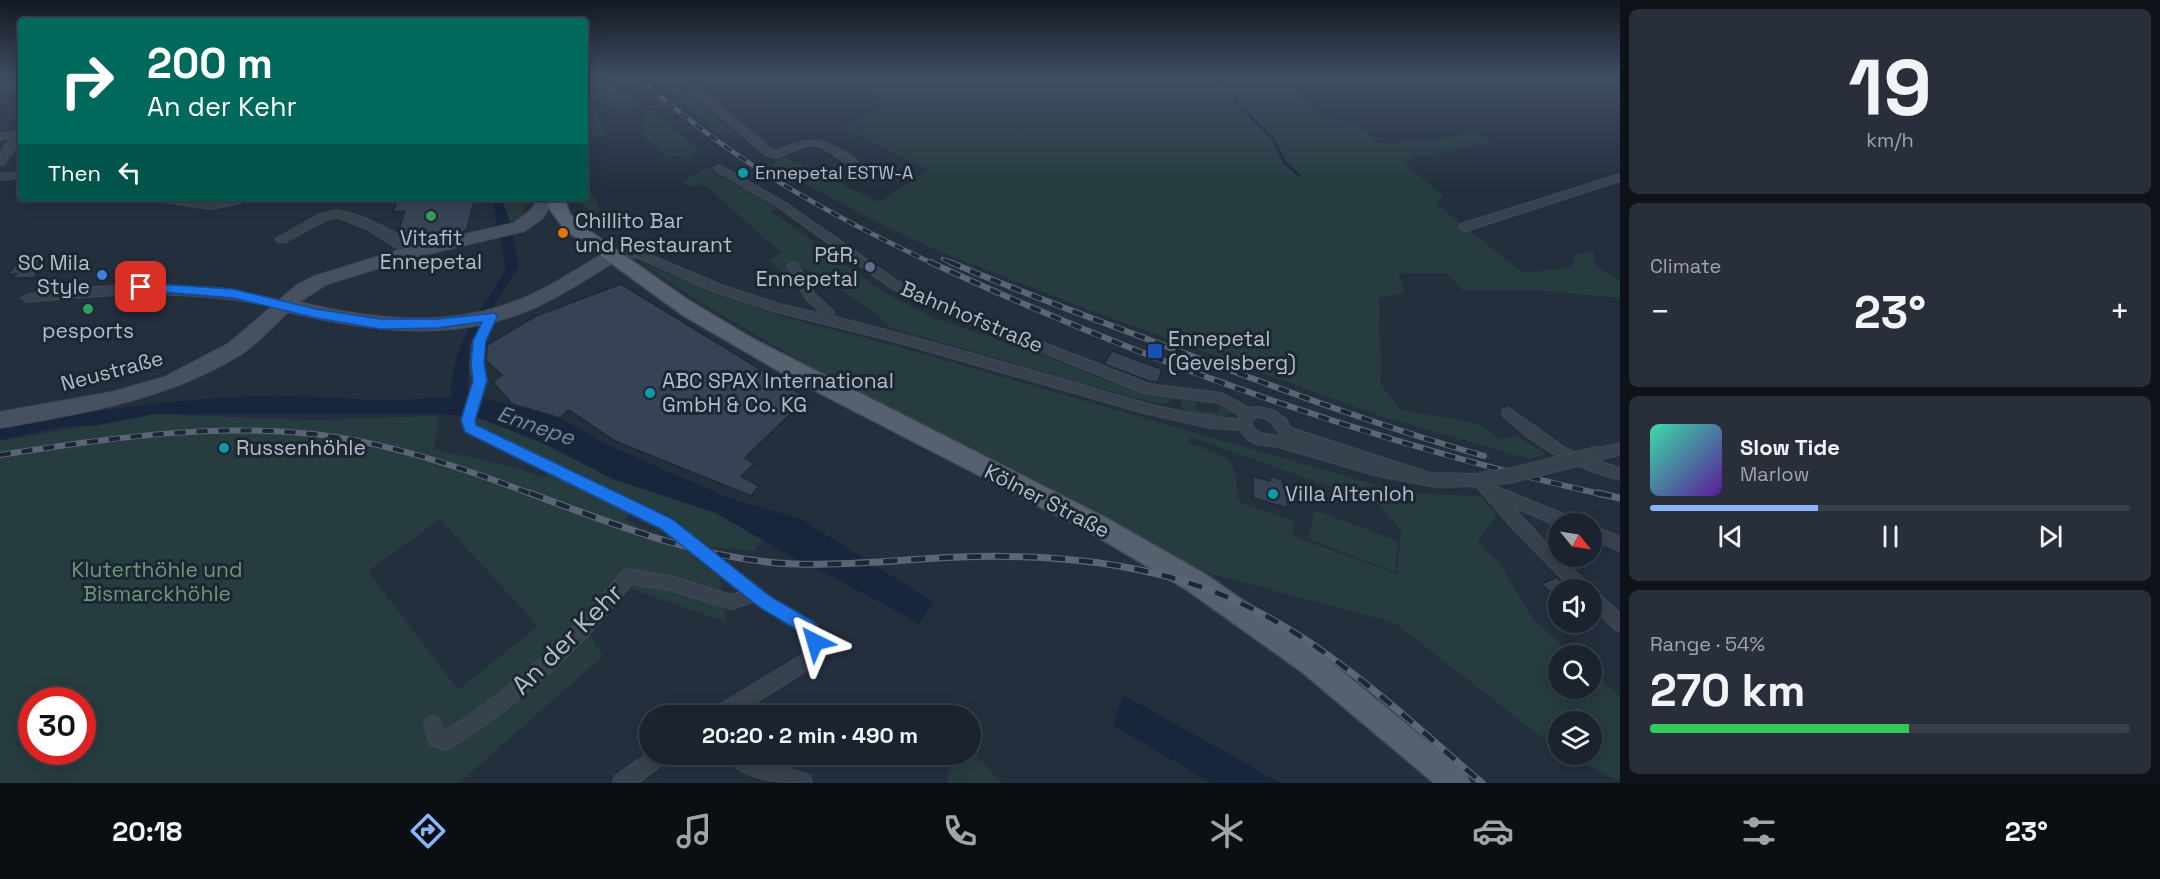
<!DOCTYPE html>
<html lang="en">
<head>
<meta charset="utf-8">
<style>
	:root { --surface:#1b232e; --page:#282f3a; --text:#f1f3f6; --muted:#a0a4aa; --line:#39404a; --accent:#8ab4f8 }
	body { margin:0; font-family:"Space Grotesk",sans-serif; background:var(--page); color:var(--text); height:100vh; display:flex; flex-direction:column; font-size:22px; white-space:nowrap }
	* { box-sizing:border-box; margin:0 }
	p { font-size:20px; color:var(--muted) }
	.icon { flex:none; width:33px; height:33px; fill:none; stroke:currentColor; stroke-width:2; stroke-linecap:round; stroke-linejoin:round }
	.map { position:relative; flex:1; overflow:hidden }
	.details { display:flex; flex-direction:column; gap:9px; padding:9px; background:#0f1319; width:540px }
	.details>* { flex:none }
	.guide { position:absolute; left:18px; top:18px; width:570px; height:183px; border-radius:6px; box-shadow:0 3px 15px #0003,0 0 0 2px var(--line); background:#00695c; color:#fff; overflow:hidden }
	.needle { width:39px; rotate:120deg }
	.buttons { position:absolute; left:1548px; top:513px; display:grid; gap:12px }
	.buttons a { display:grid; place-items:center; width:54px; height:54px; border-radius:50%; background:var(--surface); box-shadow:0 3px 15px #0003,0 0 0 2px var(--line); font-size:30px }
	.speed { position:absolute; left:18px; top:687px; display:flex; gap:12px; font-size:30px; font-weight:700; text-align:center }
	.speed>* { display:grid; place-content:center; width:78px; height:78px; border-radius:50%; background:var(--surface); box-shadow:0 3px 15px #0003,0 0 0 2px var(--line); line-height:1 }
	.speed .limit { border:9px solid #d22; background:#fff; color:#111 }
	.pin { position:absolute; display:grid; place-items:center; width:51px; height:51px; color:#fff; margin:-26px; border-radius:12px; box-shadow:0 3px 9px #0006 }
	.me { position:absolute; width:66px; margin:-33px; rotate:320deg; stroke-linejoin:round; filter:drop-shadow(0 0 4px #0008) }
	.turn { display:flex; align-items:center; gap:21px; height:126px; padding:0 30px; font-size:27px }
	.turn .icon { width:78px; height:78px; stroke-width:2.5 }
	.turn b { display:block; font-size:42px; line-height:51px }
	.then { display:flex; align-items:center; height:57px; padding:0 30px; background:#0003; gap:12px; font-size:22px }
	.big { font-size:45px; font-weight:600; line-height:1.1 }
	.details .card { flex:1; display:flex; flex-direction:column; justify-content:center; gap:9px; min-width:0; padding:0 21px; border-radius:9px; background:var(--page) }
	.details .dial { align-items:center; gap:0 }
	.dial b { font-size:78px; line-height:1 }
	.song { display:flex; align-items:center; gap:18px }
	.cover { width:72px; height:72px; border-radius:9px; background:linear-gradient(135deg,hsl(160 70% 55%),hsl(270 70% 35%)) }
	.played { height:6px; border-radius:3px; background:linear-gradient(90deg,var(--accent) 35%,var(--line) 35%) }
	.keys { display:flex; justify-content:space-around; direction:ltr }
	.heat { display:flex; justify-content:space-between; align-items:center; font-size:33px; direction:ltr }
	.charge { height:9px; border-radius:4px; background:linear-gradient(90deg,#34c759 54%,var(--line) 0) }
	.trip { position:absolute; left:639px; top:705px; width:342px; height:60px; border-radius:30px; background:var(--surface); box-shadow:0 3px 15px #0003,0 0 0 2px var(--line); font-weight:600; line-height:60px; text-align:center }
	.dock { display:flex; height:96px; justify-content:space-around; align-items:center; background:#0b0e12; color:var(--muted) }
	.dock .icon { width:42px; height:42px }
	.dock .selected { color:var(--accent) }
	.dock b { font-size:27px; color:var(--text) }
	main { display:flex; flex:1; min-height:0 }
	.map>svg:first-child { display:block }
	.green { fill:#263c3f; fill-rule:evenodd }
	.water { fill:#17263c }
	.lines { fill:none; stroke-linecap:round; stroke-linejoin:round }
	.stream { stroke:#17263c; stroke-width:3 }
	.building { fill:#364354; stroke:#1f2835; stroke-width:1.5 }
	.minor-casing { stroke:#414a57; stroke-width:2 }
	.secondary-casing { stroke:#414a57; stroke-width:2 }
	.primary-casing { stroke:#414a57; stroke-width:3 }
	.minor { fill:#38414e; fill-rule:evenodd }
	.secondary { fill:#465061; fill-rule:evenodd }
	.primary { fill:#56606e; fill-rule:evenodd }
	.rail-far2-casing { stroke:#5a6575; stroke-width:4.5 }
	.rail-far1-casing { stroke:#5a6575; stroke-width:6 }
	.rail-casing { stroke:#5a6575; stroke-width:7 }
	.rail-far2 { stroke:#1d2633; stroke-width:3; stroke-dasharray:9; stroke-linecap:butt }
	.rail-far1 { stroke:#1d2633; stroke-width:4; stroke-dasharray:11; stroke-linecap:butt }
	.rail { stroke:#1d2633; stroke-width:4.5; stroke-dasharray:14; stroke-linecap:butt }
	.minor-bridge-casing { stroke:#414a57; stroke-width:16; stroke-linecap:butt }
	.minor-bridge { stroke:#38414e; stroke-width:14 }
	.route { fill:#1a73e8; stroke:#114b97; stroke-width:1.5 }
	.culture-dot { fill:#0f9aa8; stroke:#1d2633; stroke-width:2 }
	.leisure-dot { fill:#2e9e5b; stroke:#1d2633; stroke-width:2 }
	.food-dot { fill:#e8710a; stroke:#1d2633; stroke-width:2 }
	.service-dot { fill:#5c6f8a; stroke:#1d2633; stroke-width:2 }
	.shop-dot { fill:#3f7fe0; stroke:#1d2633; stroke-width:2 }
	.transit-dot { fill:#1a4fb4; stroke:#1d2633; stroke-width:2 }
	.labels { text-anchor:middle; stroke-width:6; stroke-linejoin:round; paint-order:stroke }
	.far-poi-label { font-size:18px; fill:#b4bcc9; stroke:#1d2633; text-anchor:start }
	.poi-label { font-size:21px; fill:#b4bcc9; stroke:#1d2633; text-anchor:start }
	.street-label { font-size:21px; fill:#b4bcc9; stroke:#1d2633 }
	.park-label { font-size:21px; fill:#6b9a76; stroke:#1d2633 }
	.water-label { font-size:22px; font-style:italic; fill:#6d86a8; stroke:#1d2633 }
	.near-street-label { font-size:26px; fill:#b4bcc9; stroke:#1d2633 }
</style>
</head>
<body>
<main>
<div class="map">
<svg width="1620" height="783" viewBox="0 0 1620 783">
	<rect width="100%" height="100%" fill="#242f3e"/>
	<!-- green -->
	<g class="green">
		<path d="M 585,78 L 604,78 L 645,106 L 623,115 L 594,98 L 605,133 L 590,140 L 585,135 Z"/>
		<path d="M 654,78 L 672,78 L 732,132 L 721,135 Z"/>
		<path d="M 831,78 L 1290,78 L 1296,92 L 1328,119 L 1355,121 L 1377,143 L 1437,140 L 1475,132 L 1494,143 L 1414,157 L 1405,165 L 1443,195 L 1436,204 L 1523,273 L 1573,267 L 1575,255 L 1594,251 L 1594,265 L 1620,281 L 1620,298 L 1534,290 L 1463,291 L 1447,273 L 1399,273 L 1405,293 L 1379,298 L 1381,384 L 1400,410 L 1476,423 L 1499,439 L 1516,436 L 1547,454 L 1529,459 L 1378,415 L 1087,309 L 929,247 L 866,217 L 771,165 L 785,157 L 879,202 L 929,170 L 839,126 L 884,108 L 868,93 L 835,86 L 828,81 Z"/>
		<path d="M 646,110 L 655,111 L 699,151 L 688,159 L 674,155 L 669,159 L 644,137 L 643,118 Z"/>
		<path d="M 707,168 L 776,208 L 771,211 L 885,293 L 936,319 L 1043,355 L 1116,384 L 1117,382 L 1173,398 L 1171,402 L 1162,404 L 1134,398 L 891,328 L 874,312 L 840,290 L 844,287 L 840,285 L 836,287 L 795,263 L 787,265 L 788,270 L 784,273 L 768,261 L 781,253 L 707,187 L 700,185 L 693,188 L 681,182 Z"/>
		<path d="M 585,179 L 600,208 L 593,216 L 576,198 L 585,198 Z"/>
		<path d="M 501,198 L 529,198 L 519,219 L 510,222 Z"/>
		<path d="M 643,264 L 786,318 L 888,344 L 1404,493 L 1481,496 L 1497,515 L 1477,542 L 1500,564 L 1533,619 L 1573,655 L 1558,656 L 1558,688 L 1592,688 L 1592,672 L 1620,697 L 1620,781 L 1564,755 L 1592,754 L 1592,722 L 1558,722 L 1558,750 L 1395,623 L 1197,570 L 870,401 L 708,307 ZM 1191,437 L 1378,504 L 1401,530 L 1397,574 L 1292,536 L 1294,521 L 1243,504 L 1237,497 C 1239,454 1224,457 1188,443 Z"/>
		<path d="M 1182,399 L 1196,402 L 1197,410 L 1219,413 L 1218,406 L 1232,413 C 1218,422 1189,418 1180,405 Z"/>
		<path d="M 154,414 L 309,420 L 439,416 L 434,449 L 518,468 L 542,478 L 555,468 L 478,429 L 476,417 L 541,442 L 613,479 L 716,513 L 763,540 L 754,551 L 702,546 L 668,514 L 638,505 L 625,520 L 681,547 L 720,578 L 726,622 L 626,587 L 589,634 L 603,656 L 459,783 L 0,783 L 0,441 ZM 440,519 L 538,626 L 458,690 L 368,571 ZM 32,700 L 82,700 L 82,752 L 32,752 Z"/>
		<path d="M 1314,510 L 1398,541 L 1395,572 L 1309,539 Z"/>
		<path d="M 971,749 L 1001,783 L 947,783 L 951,755 L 970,754 Z"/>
	</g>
	<!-- water -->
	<g class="water">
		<path d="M 492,198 L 501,198 L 510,222 L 519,266 L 468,345 C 473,361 464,378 469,394 L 560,418 L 612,447 L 729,498 L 801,519 L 933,602 L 919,624 L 832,576 L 786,554 L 716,513 L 613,479 L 541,442 L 476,417 L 440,414 L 154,414 L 94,426 L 70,425 L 0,440 L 0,427 C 86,412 171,399 259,396 C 297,395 335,398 373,400 C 399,401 425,398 451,397 C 453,336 478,318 506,269 Z"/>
		<path d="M 1123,695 L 1281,783 L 1211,783 L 1113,725 Z"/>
	</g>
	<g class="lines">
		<!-- stream -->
		<g class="stream">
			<path d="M 1219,78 L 1220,87"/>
			<path d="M 1235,101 L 1272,138 L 1285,163 L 1299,175"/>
		</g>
	</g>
	<!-- building -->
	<g class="building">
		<path d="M 398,198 L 475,198 L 467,229 L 461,233 L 405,237 L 398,232 L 405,211 L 393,212 Z"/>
		<path d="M 28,259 L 45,259 L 34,278 L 12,278 L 16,274 L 8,275 L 18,261 Z"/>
		<path d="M 621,284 L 807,398 L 745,458 L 754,464 L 741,476 L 759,486 L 751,496 L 615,441 L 569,410 L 560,418 L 512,404 L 493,382 L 502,375 L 486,361 L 487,345 L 536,316 Z"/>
		<path d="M 1112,351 L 1162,369 L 1158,382 L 1151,382 L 1104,364 Z"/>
		<path d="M 1253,476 L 1270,481 L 1270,476 L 1282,480 L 1284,485 L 1292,488 L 1291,501 L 1288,500 L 1287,508 L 1253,498 Z"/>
		<path d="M 1557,577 L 1569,590 L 1558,590 L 1558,601 L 1542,584 Z"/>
	</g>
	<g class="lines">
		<defs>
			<g id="minor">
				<path d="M 676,78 L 687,78 L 772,150 L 776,151 C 803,140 814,135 841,150 C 847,153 853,156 857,161 L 856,163 C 840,166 828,145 812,145 C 800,145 788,155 776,158 L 764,154 Z"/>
				<path d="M 0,85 L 21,86 L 21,92 L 0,91 Z"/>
				<path d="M 21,131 L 21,139 L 4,164 L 0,165 L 0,154 L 11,138 L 0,140 L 0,134 Z"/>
				<path d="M 719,165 L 786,203 L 899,282 L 945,304 L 1150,384 L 1221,393 L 1249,408 L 1258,407 L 1273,410 L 1286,419 L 1291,428 L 1430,473 L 1480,474 L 1485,476 L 1495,486 L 1576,519 L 1578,524 L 1558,524 L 1558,526 L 1513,507 L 1558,556 L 1620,613 L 1620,632 L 1614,629 L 1592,606 L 1592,590 L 1573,590 L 1516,532 L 1476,486 L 1436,487 L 1378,476 L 1278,447 L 1256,444 L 1247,439 L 1240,430 L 1210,428 L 1144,413 L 893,341 L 773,311 L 713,291 L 636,257 L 610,258 L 608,255 L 610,252 C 620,249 629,248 639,250 L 721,285 L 779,304 L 822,314 L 806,299 L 787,266 L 793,262 L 797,263 L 814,293 L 833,311 L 835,317 C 913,336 991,359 1069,381 C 1124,397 1180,416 1238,419 L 1240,416 L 1218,403 L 1144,393 L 937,310 L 891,288 L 778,207 L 715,170 L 714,168 ZM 1256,417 C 1272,418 1273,426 1281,436 C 1269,434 1256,437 1251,422 Z"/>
				<path d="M 21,172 L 21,178 L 0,180 L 0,174 Z"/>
				<path d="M 1620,174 L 1620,181 L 1469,230 L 1465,231 L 1459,227 L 1461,224 Z"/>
				<path d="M 151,198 L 181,198 L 212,203 L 233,198 L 255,198 L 253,200 L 212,209 L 157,201 Z"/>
				<path d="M 337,210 C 362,215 402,232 418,252 L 412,256 L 408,255 L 367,229 L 337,217 L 326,220 L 285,242 L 277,242 L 275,239 L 318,215 Z"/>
				<path d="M 156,285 L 221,288 L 285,301 L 291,305 L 285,309 C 197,289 116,293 27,302 L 21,298 C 30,288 136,285 156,285 Z"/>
				<path d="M 491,313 L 497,317 L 485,341 L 484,363 L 487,381 L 475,420 L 476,425 L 671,519 L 771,597 L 817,624 L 823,647 L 817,664 L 734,716 L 708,716 L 711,710 L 805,653 L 807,647 L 804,635 L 753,602 L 731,609 L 670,590 L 632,584 C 581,649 522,703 452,747 L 446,750 L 431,745 L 424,725 L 427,719 L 433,716 L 439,719 L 444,732 C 514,688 572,634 623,571 L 629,569 L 670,576 L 731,595 L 740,592 L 661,529 L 465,432 L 461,420 L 473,381 L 470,363 L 473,341 L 487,314 Z"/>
				<path d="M 1509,408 L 1565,448 L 1591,459 L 1620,468 L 1620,480 C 1572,467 1541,450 1504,417 L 1502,413 L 1504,409 Z"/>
				<path d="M 1620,443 L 1620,455 L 1601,459 L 1596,457 L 1594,453 L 1596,449 Z"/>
				<path d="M 1592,525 L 1620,537 L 1620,551 L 1592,539 Z"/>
				<path d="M 650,752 L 650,754 L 671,754 L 668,760 L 638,783 L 613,783 L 615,776 Z"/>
				<path d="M 726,754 L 750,754 L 810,776 L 812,783 C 787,783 737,782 726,754 Z"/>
			</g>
			<path id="secondary" d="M 539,198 L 555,198 L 543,218 L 525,231 L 415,257 L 327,284 L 299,302 C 368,319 444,328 511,303 C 546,291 576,269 608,251 L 620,251 L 622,255 L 620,259 C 592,275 565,294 536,307 C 457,343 370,332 288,312 C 273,326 257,344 240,355 C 167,400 84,413 0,428 L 0,412 L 112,392 L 165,377 L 228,344 L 297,285 L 315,276 L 412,246 L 514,223 L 531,210 Z"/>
			<path id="primary" d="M 546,198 L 564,198 L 570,214 L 585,228 L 688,300 L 755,340 L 1108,519 L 1205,574 L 1321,654 L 1466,773 L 1470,783 L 1434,783 L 1302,672 L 1187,590 L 1091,533 L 798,382 L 684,316 L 564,229 L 549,208 Z"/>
		</defs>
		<!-- minor casing -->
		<use href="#minor" class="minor-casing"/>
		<!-- secondary casing -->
		<use href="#secondary" class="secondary-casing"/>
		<!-- primary casing -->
		<use href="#primary" class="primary-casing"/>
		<!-- minor -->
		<use href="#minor" class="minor"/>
		<!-- secondary -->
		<use href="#secondary" class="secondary"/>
		<!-- primary -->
		<use href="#primary" class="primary"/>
		<defs>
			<g id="rail-far2">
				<path d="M 640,78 C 727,158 827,214 934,264"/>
				<path d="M 943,259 L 954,264"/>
			</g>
			<g id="rail-far1">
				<path d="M 930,262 C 1148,363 1371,443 1605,495"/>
				<path d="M 950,262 C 1029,296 1111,325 1192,356 C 1288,392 1385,428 1484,456"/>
				<path d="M 0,455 C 117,437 241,418 359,441 C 419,453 477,473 534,495"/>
			</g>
			<g id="rail">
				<path d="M 530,493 C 615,525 702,560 794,564 C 849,566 904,559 959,557 C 1042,554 1126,560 1204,588 C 1313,627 1396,710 1482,783"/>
				<path d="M 1598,493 L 1620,498"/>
			</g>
		</defs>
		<!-- rail-far2 casing -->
		<use href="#rail-far2" class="rail-far2-casing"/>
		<!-- rail-far1 casing -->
		<use href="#rail-far1" class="rail-far1-casing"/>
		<!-- rail casing -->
		<use href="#rail" class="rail-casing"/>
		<!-- rail-far2 -->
		<use href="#rail-far2" class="rail-far2"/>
		<!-- rail-far1 -->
		<use href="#rail-far1" class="rail-far1"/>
		<!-- rail -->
		<use href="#rail" class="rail"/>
		<defs>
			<path id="minor-bridge" d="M 1480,480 L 1513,475 L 1601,453"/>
		</defs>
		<!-- minor-bridge casing -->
		<use href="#minor-bridge" class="minor-bridge-casing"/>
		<!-- minor-bridge -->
		<use href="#minor-bridge" class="minor-bridge"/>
	</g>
	<!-- sky -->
	<linearGradient id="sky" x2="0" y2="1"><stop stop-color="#141a22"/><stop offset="0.41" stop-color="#3f4d63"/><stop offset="1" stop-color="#3f4d63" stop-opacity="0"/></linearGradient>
	<rect width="1620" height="188" fill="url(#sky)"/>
	<!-- route -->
	<path class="route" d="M 141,283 L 233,289 L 316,309 L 380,319 L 438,319 L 495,313 L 497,317 L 486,341 L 484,363 L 487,381 L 475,420 L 476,425 L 672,519 L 771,597 L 813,621 L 823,642 L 821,648 L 815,650 L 809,648 L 801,632 L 759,607 L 661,529 L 465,432 L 461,420 L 473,381 L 471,363 L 473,341 L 482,322 L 438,328 L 380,329 L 316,318 L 233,298 L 137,290 L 137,284 Z"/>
	<!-- markers -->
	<g class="culture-dot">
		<circle cx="743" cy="173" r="6"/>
		<circle cx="650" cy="393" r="6"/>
		<circle cx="224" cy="448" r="6"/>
		<circle cx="1273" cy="494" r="6"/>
	</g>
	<g class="leisure-dot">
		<circle cx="431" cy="216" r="6"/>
		<circle cx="88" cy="309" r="6"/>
	</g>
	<circle class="food-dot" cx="563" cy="233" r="6"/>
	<circle class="service-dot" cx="870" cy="267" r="6"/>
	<circle class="shop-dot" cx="102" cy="275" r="6"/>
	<rect class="transit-dot" x="1147" y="343" width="16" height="16" rx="3"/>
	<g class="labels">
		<!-- far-poi labels -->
		<g class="far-poi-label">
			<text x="755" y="179">Ennepetal ESTW-A</text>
		</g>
		<!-- poi labels -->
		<g class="poi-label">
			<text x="575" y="228">Chillito Bar<tspan x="575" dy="24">und Restaurant</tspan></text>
			<text x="431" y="245" text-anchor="middle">Vitafit<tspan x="431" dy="24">Ennepetal</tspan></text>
			<text x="858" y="262" text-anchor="end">P&amp;R,<tspan x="858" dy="24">Ennepetal</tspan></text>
			<text x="90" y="270" text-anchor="end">SC Mila<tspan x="90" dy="24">Style</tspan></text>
			<text x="88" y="338" text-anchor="middle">pesports</text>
			<text x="1168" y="346">Ennepetal<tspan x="1168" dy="24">(Gevelsberg)</tspan></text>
			<text x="662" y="388">ABC SPAX International<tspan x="662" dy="24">GmbH &amp; Co. KG</tspan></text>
			<text x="236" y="455">Russenhöhle</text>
			<text x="1285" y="501">Villa Altenloh</text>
		</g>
		<!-- street labels -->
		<g class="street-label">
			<text transform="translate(972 317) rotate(23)" y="7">Bahnhofstraße</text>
			<text transform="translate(112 371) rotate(-15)" y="7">Neustraße</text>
			<text transform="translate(1047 501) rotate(27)" y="7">Kölner Straße</text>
		</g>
		<!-- park labels -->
		<g class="park-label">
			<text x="157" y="577">Kluterthöhle und<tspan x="157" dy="24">Bismarckhöhle</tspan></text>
		</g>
		<!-- water labels -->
		<g class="water-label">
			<text transform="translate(536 425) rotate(19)" y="8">Ennepe</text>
		</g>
		<!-- near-street labels -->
		<g class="near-street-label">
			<text transform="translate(567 639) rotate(-45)" y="9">An der Kehr</text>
		</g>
	</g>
</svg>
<div class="buttons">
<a><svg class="needle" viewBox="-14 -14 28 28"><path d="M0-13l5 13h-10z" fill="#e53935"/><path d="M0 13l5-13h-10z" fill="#a0a4aa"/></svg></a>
<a><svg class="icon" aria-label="sound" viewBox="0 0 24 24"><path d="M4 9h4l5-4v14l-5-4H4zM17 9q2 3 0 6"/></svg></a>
<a><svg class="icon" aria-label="search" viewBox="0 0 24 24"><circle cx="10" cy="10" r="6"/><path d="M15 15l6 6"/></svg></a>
<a><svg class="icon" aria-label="layers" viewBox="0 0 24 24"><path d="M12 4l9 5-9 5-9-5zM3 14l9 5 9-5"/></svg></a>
</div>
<div class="speed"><div class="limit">30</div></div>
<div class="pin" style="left:141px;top:287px;background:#d93025"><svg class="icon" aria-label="arrive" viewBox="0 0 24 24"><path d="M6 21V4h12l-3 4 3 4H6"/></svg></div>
<svg class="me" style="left:815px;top:642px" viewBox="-20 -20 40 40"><path d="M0-17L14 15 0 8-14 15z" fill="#1a73e8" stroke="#fff" stroke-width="4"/></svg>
<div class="trip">20:20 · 2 min · 490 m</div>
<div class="guide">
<div class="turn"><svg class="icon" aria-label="right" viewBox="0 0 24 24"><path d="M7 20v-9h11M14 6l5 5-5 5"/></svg><div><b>200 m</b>An der Kehr</div></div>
<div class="then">Then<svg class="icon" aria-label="left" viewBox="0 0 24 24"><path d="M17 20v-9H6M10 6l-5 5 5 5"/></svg></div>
</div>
</div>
<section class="details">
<div class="card dial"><b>19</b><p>km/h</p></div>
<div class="card"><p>Climate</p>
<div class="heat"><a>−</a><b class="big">23°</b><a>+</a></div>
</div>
<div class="card">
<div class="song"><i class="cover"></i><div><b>Slow Tide</b><p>Marlow</p></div></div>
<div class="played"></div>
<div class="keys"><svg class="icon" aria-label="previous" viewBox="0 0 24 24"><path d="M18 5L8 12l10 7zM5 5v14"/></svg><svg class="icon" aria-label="pause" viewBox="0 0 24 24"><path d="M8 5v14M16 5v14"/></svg><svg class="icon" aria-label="next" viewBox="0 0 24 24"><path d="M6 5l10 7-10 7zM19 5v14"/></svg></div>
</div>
<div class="card"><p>Range · 54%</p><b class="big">270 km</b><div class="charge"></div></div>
</section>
</main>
<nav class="dock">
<b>20:18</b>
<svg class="icon selected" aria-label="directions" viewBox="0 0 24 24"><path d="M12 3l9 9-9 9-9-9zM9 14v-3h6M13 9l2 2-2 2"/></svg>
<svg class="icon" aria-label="music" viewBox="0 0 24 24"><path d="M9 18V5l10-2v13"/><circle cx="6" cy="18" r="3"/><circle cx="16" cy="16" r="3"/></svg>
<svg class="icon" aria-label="phone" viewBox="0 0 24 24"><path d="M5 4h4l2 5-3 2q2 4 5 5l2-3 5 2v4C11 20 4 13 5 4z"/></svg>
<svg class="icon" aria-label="climate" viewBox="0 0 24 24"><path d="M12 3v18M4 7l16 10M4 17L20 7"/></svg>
<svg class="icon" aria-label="car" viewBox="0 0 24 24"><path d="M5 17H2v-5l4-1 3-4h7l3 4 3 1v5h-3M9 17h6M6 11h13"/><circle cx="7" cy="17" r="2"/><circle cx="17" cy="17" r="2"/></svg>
<svg class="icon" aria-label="filters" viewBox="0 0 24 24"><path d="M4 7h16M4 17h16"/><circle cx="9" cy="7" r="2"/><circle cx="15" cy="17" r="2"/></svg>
<b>23°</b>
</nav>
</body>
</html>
